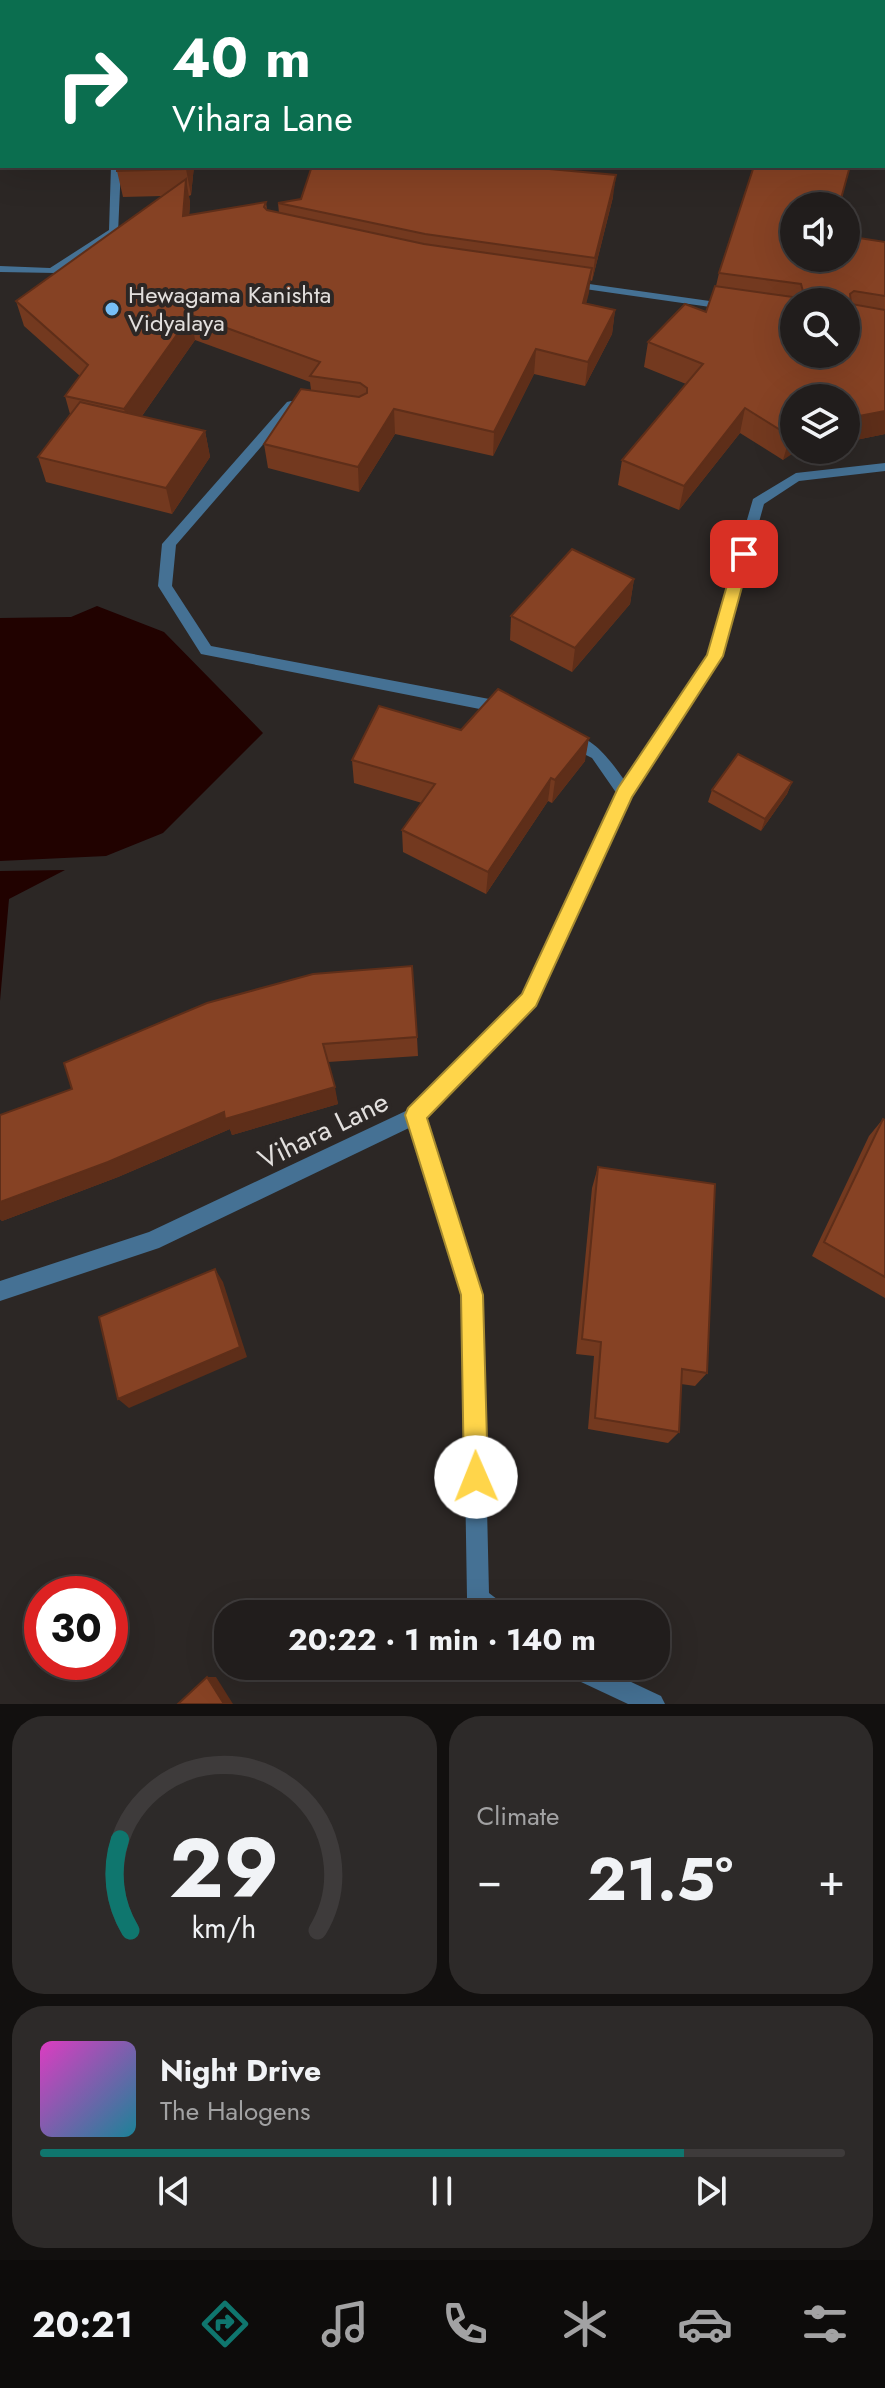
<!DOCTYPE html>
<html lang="en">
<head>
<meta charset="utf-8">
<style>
	:root { --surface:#211d1c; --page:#2d2a29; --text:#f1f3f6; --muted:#a2a2a3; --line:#3e3b3b; --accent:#0f766e }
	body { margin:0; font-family:Jost,sans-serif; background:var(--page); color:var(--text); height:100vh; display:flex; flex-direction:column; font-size:30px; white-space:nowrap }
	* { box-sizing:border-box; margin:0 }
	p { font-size:26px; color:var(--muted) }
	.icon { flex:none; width:44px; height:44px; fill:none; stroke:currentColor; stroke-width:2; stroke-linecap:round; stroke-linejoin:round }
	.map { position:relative; height:1704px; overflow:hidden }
	.sheet { display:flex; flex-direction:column; gap:12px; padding:12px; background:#12100f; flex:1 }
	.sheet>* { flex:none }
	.guide { position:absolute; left:0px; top:0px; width:886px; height:168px; box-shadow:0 8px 32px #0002,0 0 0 2px var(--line); background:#0b6e4f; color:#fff; overflow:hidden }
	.fabs { position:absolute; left:780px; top:192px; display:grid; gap:16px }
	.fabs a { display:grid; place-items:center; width:80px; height:80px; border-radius:50%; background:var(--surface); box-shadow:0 8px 32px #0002,0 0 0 2px var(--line); font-size:40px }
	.speed { position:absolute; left:24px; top:1576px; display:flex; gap:16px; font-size:40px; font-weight:700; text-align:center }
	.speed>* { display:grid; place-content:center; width:104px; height:104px; border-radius:50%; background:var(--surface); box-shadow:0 8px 32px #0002,0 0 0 2px var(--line); line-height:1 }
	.speed .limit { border:12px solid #d22; background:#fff; color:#111 }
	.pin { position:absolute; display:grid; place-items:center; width:68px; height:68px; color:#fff; margin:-34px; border-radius:16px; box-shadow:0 4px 12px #0006 }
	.me { position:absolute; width:88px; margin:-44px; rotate:359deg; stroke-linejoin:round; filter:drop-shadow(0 0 6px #0008) }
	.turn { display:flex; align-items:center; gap:28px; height:168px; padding:0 40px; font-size:36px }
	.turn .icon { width:104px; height:104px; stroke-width:2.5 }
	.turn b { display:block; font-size:56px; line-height:68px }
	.big { font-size:60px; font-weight:700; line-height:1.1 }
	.sheet .card { flex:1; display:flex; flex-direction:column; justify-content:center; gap:12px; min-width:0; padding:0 28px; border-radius:32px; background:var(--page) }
	.sheet .dial { align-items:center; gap:0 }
	.dial svg { height:208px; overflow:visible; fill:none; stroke:var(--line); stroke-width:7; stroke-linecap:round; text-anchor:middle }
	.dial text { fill:var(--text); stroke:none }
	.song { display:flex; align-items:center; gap:24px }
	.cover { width:96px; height:96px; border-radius:12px; background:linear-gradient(135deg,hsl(310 70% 55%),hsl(190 70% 35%)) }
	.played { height:8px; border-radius:4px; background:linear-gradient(90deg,var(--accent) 80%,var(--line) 80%) }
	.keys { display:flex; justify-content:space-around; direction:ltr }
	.heat { display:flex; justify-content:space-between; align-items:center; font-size:44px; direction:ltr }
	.sheet .tiles { flex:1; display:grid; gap:12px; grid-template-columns:1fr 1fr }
	.card:last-child { grid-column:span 2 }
	.trip { position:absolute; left:214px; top:1600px; width:456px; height:80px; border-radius:32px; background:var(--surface); box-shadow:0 8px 32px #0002,0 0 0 2px var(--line); font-weight:700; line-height:80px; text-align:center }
	.tabs { display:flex; height:128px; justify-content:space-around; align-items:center; background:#0d0c0b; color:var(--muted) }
	.tabs .icon { width:56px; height:56px }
	.tabs .current { color:var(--accent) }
	.tabs b { font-size:36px; color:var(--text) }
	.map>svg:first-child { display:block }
	.water { fill:#210200 }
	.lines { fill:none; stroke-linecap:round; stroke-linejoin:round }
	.street { fill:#457194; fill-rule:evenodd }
	.wall { fill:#73391f }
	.shaded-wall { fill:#5e2e19 }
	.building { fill:#864224; stroke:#5e2e19; stroke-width:2; fill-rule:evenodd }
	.route { fill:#ffd54a; stroke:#a68a30; stroke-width:2 }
	.poi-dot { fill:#77bff7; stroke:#2c2725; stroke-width:3 }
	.labels { text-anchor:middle; stroke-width:8; stroke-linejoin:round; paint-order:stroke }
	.far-poi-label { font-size:24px; fill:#e2dfdd; stroke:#2c2725; text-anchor:start }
	.street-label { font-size:28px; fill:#e2dfdd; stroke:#2c2725 }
</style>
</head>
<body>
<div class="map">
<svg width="885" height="1704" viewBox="0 0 885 1704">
	<rect width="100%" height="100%" fill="#2c2725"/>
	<!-- water -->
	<g class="water">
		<path d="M 97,606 L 164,632 L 263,733 L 163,833 L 106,856 L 0,861 L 0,618 L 71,617 Z"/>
		<path d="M 65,870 L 9,899 L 0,1001 L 0,871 Z"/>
	</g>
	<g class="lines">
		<!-- street -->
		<g class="street">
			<path d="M 246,0 L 256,0 L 257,2 L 247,2 Z"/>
			<rect x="884" y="97" width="1" height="6"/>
			<path d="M 111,166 L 121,166 L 118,233 L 56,273 L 0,272 L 0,266 L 50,268 L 109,230 Z"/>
			<path d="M 568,281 L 731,304 L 737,307 L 731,310 L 564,286 L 564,282 Z"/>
			<path d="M 291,401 L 308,403 L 314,407 L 308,411 L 294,409 L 176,545 L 172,586 L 211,646 L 505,702 L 510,704 L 512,708 L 510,712 L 505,714 L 201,654 L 158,586 L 162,544 L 287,402 Z"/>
			<path d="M 885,463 L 885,471 L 799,481 L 764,504 L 722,656 L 631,796 L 535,1005 L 426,1118 L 482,1295 L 489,1593 L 506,1606 L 509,1614 C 491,1614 475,1618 467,1598 L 462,1295 L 411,1127 L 159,1248 L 0,1301 L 0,1281 L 149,1232 L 410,1109 L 523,995 L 617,794 L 592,758 L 564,744 L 561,740 L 564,736 C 590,730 612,763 625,781 L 708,655 L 753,499 L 796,473 Z"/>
			<path d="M 561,1666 L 597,1666 L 661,1696 L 665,1704 L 628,1704 L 564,1674 Z"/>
		</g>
	</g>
	<!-- wall -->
	<g class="wall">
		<path d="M 117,166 L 194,166 L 191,195 L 189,196 L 190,203 L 189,215 L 266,202 L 267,210 L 279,213 L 278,203 L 543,166 L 542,168 L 613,197 L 592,281 L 590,280 L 586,303 L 615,310 L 612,334 L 585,386 L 534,374 L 493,456 L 395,434 L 359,492 L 268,468 L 264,444 L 311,390 L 310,382 L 195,340 L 142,416 L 205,431 L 210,457 L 172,514 L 46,482 L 38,457 L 70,414 L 65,396 L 80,376 L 24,326 L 16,301 L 162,196 L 123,197 L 117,171 Z"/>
		<path d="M 885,242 L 885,434 L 851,441 L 846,434 L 846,398 L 794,398 L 794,450 L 783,460 L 740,433 L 679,510 L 618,485 L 622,460 L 686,384 L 644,367 L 648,342 L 706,312 L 716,286 L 719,273 Z"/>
		<path d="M 634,579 L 630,604 L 572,672 L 510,640 L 511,616 Z"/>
		<path d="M 461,730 L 585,761 L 552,803 L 548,801 L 486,894 L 403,852 L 402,830 L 422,803 L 354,783 L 352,760 Z"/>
		<path d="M 792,782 L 787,794 L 761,831 L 708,802 L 712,790 Z"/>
		<path d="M 417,1037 L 418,1056 L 328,1062 L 338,1104 L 232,1135 L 230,1129 L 118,1177 L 2,1221 L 0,1219 L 0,1115 L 72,1089 L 64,1063 Z"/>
		<path d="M 883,1119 L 885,1120 L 885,1298 L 812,1256 L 869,1136 Z"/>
		<path d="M 598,1167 L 707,1373 L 695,1386 L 681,1384 L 679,1432 L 668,1443 L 588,1429 L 594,1356 L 576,1354 L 592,1188 Z"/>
	</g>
	<!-- shaded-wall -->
	<g class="shaded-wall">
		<path d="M 169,0 L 188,0 L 182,2 L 169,2 Z"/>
		<path d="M 440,0 L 473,0 L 473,2 L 433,2 Z"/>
		<path d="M 187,166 L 194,166 L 191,195 L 186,169 Z"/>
		<path d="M 616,175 L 613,197 L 592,281 L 595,258 Z"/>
		<path d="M 186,179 L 190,203 L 188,240 L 183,216 Z"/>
		<path d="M 592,268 L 589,293 L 580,327 L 583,303 Z"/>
		<path d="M 615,310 L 612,334 L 585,386 L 588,362 Z"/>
		<path d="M 191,315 L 195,340 L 130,433 L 124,409 Z"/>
		<path d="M 536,349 L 534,374 L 493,456 L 494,432 Z"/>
		<path d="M 745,408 L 740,433 L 679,510 L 684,486 Z"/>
		<path d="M 394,409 L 395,434 L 359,492 L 358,467 Z"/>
		<path d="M 885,411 L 885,434 L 851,441 L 859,416 Z"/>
		<path d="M 205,431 L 210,457 L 172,514 L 166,488 Z"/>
		<path d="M 794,433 L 794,450 L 798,450 L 783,460 L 790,436 Z"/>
		<path d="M 634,579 L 630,604 L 572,672 L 575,648 Z"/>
		<path d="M 589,738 L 585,761 L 552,803 L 555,780 Z"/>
		<path d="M 551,778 L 548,801 L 486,894 L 488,872 Z"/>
		<path d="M 792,782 L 787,794 L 761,831 L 765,819 Z"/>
		<path d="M 335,1087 L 338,1104 L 232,1135 L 230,1129 L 118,1177 L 2,1221 L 0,1219 L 0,1202 L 224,1112 Z"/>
		<path d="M 215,1269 L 223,1282 L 247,1357 L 129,1408 L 118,1399 Z"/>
		<path d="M 207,1677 L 216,1677 L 233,1704 L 224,1704 Z"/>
	</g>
	<!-- building -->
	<g class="building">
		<path d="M 272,0 L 440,0 L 433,2 L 271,2 Z"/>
		<path d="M 117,166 L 187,166 L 186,169 L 117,171 Z"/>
		<path d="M 312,166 L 539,166 L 539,168 L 616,175 L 595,258 L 425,234 L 278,203 L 301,199 Z"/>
		<path d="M 754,166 L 850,166 L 839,206 L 794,206 L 794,258 L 846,258 L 846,236 L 885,242 L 885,296 L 854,291 L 850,294 L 851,304 L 885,310 L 885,411 L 859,416 L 845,397 L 843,398 L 794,398 L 794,433 L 790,436 L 745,408 L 684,486 L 622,460 L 703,364 L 648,342 L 685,304 L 706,312 L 715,286 L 800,298 L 804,295 L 801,284 L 719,273 ZM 794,302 L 846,302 L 846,354 L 794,354 Z"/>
		<path d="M 186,179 L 183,216 L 266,202 L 264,207 L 267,210 L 424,244 L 592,268 L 583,303 L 615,310 L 588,362 L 536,349 L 494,432 L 394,409 L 358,467 L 264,444 L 301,389 L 359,397 L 367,393 L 367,388 L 360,383 L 310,376 L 320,362 L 191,315 L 124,409 L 65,396 L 88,365 L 16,301 Z"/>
		<path d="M 80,402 L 205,431 L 166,488 L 38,457 Z"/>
		<path d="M 572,549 L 634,579 L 575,648 L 511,616 Z"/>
		<path d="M 498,689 L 589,738 L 555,780 L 551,778 L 488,872 L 402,830 L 435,784 L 352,760 L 379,706 L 461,730 Z"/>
		<path d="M 738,754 L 792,782 L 765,819 L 712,790 Z"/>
		<path d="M 412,966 L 417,1037 L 323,1044 L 335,1087 L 225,1119 L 224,1112 L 108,1162 L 0,1202 L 0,1115 L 72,1089 L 64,1063 L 207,1003 L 313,974 Z"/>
		<path d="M 883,1119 L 885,1120 L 885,1277 L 824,1242 Z"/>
		<path d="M 598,1167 L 715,1184 L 707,1373 L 682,1369 L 679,1432 L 595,1418 L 601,1342 L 582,1339 Z"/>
		<path d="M 215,1269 L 240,1347 L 118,1399 L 99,1317 Z"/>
		<path d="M 207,1677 L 224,1704 L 178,1704 Z"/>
	</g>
	<!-- route -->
	<path class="route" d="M 744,548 L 751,554 L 723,656 L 632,797 L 536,1006 L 427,1118 L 483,1295 L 488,1477 L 484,1485 L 476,1489 L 467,1485 L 464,1477 L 461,1295 L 405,1115 L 408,1108 L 522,994 L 618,788 L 707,655 L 736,554 Z"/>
	<!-- markers -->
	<circle class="poi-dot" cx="112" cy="309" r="8"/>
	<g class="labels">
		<!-- far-poi labels -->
		<g class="far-poi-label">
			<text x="128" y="303">Hewagama Kanishta<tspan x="128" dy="28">Vidyalaya</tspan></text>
		</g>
		<!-- street labels -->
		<g class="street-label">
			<text transform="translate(323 1130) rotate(-26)" y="10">Vihara Lane</text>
		</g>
	</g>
</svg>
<div class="fabs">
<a><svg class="icon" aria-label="sound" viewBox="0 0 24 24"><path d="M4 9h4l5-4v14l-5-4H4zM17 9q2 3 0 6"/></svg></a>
<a><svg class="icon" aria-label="search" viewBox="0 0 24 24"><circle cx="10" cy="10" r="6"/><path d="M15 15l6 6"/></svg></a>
<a><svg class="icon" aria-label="layers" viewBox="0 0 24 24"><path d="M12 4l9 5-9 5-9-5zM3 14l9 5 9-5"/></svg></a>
</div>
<div class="speed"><div class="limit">30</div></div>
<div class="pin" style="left:744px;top:554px;background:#d93025"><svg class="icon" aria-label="arrive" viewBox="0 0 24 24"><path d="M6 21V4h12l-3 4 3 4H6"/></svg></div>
<svg class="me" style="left:476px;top:1477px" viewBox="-20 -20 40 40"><circle r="19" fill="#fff"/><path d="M0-13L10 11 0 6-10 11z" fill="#ffd54a"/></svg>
<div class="trip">20:22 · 1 min · 140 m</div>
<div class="guide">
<div class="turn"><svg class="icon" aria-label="right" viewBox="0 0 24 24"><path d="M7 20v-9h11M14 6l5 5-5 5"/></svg><div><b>40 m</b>Vihara Lane</div></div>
</div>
</div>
<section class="sheet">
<div class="tiles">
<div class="card dial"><svg viewBox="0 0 100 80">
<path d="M14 69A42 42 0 1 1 86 69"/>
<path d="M14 69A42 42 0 0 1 10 34" stroke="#0f766e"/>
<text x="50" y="56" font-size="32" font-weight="700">29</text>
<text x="50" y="72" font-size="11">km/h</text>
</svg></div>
<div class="card"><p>Climate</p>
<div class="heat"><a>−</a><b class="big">21.5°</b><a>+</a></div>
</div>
<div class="card">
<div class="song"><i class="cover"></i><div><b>Night Drive</b><p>The Halogens</p></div></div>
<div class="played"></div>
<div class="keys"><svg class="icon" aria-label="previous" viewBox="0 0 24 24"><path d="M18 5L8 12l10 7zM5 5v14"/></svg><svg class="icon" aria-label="pause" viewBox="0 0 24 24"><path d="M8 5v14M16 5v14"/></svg><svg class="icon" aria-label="next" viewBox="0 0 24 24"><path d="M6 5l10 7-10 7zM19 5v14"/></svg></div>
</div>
</div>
</section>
<nav class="tabs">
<b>20:21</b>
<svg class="icon current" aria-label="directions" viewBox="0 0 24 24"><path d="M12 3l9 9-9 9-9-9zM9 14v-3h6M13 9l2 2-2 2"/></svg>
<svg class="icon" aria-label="music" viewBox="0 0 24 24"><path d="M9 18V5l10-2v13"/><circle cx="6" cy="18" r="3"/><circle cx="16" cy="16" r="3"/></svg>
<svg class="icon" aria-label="phone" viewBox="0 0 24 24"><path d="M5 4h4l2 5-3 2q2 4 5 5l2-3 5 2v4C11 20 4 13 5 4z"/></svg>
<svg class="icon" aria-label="climate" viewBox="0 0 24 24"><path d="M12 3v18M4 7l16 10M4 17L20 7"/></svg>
<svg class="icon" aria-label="car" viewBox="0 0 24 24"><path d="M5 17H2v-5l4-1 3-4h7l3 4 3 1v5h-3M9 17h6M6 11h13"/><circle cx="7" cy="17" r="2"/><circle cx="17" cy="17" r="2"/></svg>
<svg class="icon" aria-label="filters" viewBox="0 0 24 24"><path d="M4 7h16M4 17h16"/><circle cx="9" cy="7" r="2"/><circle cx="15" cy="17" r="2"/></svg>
</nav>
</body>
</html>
